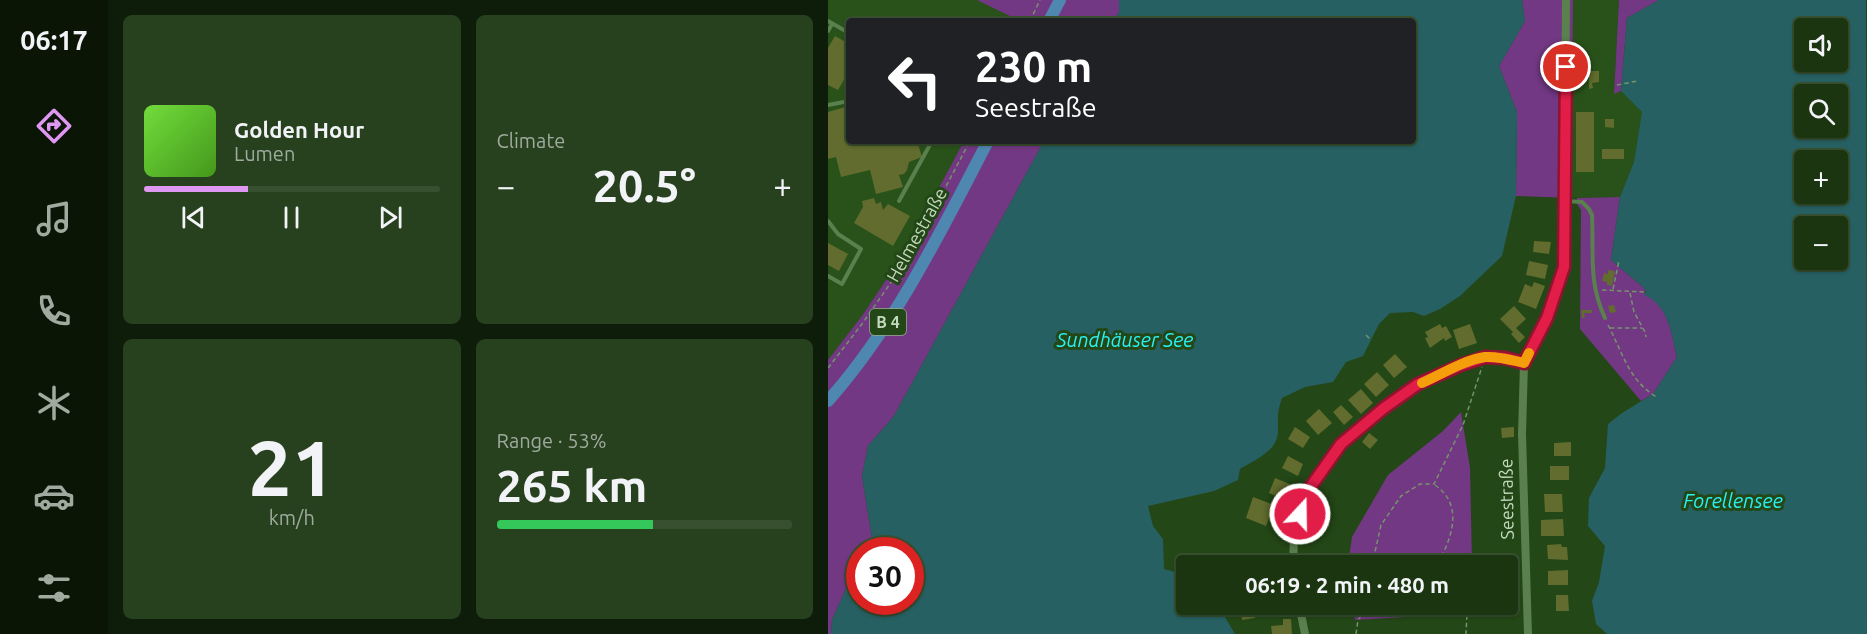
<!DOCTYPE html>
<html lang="en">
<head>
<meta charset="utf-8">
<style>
	:root { --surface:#1a3510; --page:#27401e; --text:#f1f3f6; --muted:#9fab9f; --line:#385030; --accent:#de98f2 }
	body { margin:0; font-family:Ubuntu,sans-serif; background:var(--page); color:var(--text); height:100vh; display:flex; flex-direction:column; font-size:22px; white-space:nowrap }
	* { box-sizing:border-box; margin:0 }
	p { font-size:20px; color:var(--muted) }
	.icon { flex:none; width:33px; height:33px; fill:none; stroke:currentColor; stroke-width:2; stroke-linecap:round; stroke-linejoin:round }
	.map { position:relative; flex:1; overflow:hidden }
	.panel { display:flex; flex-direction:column; gap:15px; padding:15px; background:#0e1d09; width:720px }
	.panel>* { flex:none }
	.guide { position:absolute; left:18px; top:18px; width:570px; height:126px; border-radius:6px; box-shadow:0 2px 4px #0004,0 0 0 2px var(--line); background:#202124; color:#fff; overflow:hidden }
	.buttons { position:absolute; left:966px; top:18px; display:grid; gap:12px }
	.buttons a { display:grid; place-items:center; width:54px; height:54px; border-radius:6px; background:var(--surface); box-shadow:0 2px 4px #0004,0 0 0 2px var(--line); font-size:30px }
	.speed { position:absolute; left:18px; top:537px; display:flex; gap:12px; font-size:30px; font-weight:700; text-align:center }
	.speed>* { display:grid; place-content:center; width:78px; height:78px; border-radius:50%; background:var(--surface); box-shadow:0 2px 4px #0004,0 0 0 2px var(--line); line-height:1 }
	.speed .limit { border:9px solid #d22; background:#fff; color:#111 }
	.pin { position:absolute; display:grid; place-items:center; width:51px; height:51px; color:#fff; margin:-26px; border:3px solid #fff; border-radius:50%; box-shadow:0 2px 6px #0007 }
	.me { position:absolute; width:66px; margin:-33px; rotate:21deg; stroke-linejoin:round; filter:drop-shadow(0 0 4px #0008) }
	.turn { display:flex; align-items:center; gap:21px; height:126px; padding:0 30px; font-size:27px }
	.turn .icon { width:78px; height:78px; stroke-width:2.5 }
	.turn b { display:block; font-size:42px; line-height:51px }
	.big { font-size:45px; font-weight:700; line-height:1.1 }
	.panel .card { flex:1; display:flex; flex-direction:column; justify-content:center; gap:9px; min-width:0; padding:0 21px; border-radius:9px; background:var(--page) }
	.panel .dial { align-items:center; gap:0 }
	.dial b { font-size:78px; line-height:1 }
	.song { display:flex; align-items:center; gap:18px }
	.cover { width:72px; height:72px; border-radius:9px; background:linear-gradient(135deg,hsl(100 70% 55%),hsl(100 70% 35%)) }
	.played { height:6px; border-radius:3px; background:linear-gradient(90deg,var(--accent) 35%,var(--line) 35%) }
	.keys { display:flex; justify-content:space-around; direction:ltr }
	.heat { display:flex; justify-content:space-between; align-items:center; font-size:33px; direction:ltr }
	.charge { height:9px; border-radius:4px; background:linear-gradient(90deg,#34c759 53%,var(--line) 0) }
	.panel .tiles { flex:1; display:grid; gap:15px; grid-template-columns:repeat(2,1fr) }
	.trip { position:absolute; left:348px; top:555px; width:342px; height:60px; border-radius:6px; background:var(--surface); box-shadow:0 2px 4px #0004,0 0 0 2px var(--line); font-weight:700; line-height:60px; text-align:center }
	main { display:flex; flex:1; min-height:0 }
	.menu { display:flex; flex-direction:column; width:108px; justify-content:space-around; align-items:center; background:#0a1506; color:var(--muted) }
	.menu .icon { width:42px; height:42px }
	.menu .current { color:var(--accent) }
	.menu b { font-size:27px; color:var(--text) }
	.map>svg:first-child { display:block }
	.built { fill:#29521a }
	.green { fill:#723883 }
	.water { fill:#276062; fill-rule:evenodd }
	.building { fill:#616c2e }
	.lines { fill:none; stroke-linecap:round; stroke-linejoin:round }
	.path { stroke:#76936d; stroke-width:1.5; stroke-dasharray:4.5 3; stroke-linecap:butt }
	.lane { stroke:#5a804e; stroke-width:4 }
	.street { stroke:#5a804e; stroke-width:8 }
	.primary { stroke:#4e87b0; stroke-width:12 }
	.route-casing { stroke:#92132f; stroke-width:15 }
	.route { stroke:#e11d48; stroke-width:10 }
	.slow { stroke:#f59e0b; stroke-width:10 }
	.labels { text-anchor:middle; stroke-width:6; stroke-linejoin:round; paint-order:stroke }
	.shield { fill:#234716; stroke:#94ad8c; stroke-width:1.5 }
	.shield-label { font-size:16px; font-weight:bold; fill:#c4d9be }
	.street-label { font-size:18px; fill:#c4d9be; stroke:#234716 }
	.water-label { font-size:20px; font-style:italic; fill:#29f0f6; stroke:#234716 }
</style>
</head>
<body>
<main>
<nav class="menu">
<b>06:17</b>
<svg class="icon current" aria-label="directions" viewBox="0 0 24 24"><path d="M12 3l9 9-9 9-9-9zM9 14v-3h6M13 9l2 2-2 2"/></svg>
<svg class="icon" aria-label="music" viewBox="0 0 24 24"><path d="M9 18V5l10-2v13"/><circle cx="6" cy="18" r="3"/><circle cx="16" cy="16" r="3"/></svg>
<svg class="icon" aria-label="phone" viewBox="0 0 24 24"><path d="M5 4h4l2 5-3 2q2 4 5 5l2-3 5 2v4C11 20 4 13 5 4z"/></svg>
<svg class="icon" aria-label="climate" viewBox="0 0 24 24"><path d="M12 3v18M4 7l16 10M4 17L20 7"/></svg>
<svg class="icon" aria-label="car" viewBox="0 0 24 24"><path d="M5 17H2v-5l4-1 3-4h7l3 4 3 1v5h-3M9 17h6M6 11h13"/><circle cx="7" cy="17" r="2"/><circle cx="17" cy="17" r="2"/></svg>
<svg class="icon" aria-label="filters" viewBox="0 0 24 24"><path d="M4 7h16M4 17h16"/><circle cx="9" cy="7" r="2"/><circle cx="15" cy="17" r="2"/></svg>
</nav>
<section class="panel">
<div class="tiles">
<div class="card">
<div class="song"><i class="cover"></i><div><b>Golden Hour</b><p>Lumen</p></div></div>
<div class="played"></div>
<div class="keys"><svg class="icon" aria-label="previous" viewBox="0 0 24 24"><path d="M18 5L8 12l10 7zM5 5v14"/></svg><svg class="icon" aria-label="pause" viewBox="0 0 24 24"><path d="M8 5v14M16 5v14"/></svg><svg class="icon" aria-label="next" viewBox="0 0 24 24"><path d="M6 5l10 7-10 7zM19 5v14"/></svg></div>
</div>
<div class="card"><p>Climate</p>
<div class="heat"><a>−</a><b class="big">20.5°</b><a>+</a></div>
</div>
<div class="card dial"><b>21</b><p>km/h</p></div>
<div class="card"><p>Range · 53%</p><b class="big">265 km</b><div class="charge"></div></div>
</div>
</section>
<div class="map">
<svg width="1039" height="634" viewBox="0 0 1039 634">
	<rect width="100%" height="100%" fill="#234716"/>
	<!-- built -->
	<g class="built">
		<path d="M 0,0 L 209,0 L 199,21 L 21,21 L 21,141 L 136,141 L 76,253 L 36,313 L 0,360 Z"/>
		<path d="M 745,0 L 791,0 L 786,93 L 793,91 L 814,112 L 806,162 L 792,197 L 743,198 Z"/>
	</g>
	<!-- green -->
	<g class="green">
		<path d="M 149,0 L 291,0 L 291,13 L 284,21 L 192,21 Z"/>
		<path d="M 694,0 L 745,0 L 743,198 L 688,196 L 689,112 L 671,66 L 697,21 Z"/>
		<path d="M 791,0 L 831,0 L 799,18 L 793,91 L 786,94 Z"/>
		<path d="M 136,141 L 216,141 L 66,416 L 40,446 L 34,476 L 44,538 L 37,550 L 32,550 L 31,560 L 4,620 L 3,634 L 0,634 L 0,360 L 36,313 L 76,253 Z"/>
		<path d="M 792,197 L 783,260 L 815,287 L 818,291 L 813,293 L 817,292 L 817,295 C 840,304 844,335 849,357 L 825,394 L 813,401 L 752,329 L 753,210 L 749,204 L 749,198 Z"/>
		<path d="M 633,412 L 642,468 L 644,565 L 520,565 L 524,537 L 560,475 L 615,431 Z"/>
		<path d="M 524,605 L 645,605 L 645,613 L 527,620 Z"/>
	</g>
	<!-- water -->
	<g class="water">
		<path d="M 291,0 L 694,0 L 697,21 L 671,66 L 689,112 L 688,196 L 674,256 L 632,296 L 612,309 L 596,316 L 585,312 L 562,313 L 551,324 L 535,356 L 518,362 L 505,382 L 477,387 L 454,398 C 449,413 450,416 450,431 C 450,451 427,460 412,469 L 410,480 L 386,491 L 320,506 L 325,526 L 335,539 L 336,569 L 358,575 L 358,604 L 390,605 L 407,634 L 3,634 L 4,620 L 31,560 L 32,602 L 82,602 L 82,550 L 37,550 L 44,538 L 34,476 L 40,446 L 66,416 L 216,141 L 585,141 L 585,21 L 284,21 L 291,13 Z"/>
		<path d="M 831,0 L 1038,0 L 1039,634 L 779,634 L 768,624 L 764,601 L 771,582 L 777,546 L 760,526 L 761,498 L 777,468 L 780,424 L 794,413 L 825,394 L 849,357 C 844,335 840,304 816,295 L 818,291 L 815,287 L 783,260 L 792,197 L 806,162 L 814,112 L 793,91 L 799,18 ZM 976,28 L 1010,28 L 1010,62 L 976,62 ZM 976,94 L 1010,94 L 1010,128 L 976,128 ZM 976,160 L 1010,160 L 1010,194 L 976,194 ZM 976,226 L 1010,226 L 1010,260 L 976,260 Z"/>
	</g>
	<!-- building -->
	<g class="building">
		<path d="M 7,36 L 21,44 L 21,71 L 10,90 L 0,85 L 0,48 Z"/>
		<path d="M 761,71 L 771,71 L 771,82 L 764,83 L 765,88 L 761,89 Z"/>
		<path d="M 21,106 L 21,141 L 89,141 L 94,157 L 81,162 L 79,170 L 76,174 L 71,175 L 75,187 L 48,194 L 42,170 L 13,177 L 8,157 L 0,159 L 0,112 Z"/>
		<rect x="748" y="112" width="18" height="60"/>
		<path d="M 777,119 L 786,119 L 786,128 L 777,127 Z"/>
		<rect x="774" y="149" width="22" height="10"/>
		<path d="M 46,198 L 48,204 L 53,202 L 55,210 L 60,204 L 82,216 L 65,246 L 26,223 L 35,207 L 34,201 Z"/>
		<path d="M 706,241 L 723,242 L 721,254 L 705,252 Z"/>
		<path d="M 0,243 L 20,254 L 11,271 L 0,265 Z"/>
		<path d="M 701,261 L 720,265 L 717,279 L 698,275 Z"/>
		<path d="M 780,270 L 787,271 L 784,286 L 779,285 L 779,282 L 774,281 L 776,273 L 780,274 Z"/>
		<path d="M 706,282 L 717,286 L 708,309 L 690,302 L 697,284 L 704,287 Z"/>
		<path d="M 786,305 L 788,312 L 782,313 L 780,306 Z"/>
		<path d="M 686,306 L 698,319 L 688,328 L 697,337 L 691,343 L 683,334 L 685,332 L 672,319 Z"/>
		<path d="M 753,310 L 764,310 L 764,313 L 756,313 L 757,318 L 754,318 Z"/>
		<path d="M 612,324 L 614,328 L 618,326 L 624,337 L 617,341 L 616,338 L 602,348 L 597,338 L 600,337 L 597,332 Z"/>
		<path d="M 642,324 L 649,343 L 631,349 L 625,330 Z"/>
		<path d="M 567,354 L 579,367 L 566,378 L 555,365 Z"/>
		<path d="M 549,372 L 561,385 L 548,397 L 536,384 Z"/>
		<path d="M 533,389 L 545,403 L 533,414 L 520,400 Z"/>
		<path d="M 513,405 L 525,417 L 516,425 L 505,412 Z"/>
		<path d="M 491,409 L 504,423 L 490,435 L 478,421 Z"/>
		<path d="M 467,427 L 482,437 L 475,448 L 460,439 Z"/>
		<path d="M 686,427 L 686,437 L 674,438 L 673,428 Z"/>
		<path d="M 541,433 L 550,440 L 542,449 L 534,442 Z"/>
		<path d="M 743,442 L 743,456 L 726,456 L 726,443 Z"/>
		<path d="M 460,456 L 475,464 L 470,476 L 454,468 Z"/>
		<rect x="722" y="466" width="19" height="14"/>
		<path d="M 447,478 L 464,485 L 459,496 L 470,500 L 467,509 L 456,505 L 457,500 L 441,493 Z"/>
		<path d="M 716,494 L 734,494 L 735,512 L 717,512 Z"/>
		<path d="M 425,497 L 446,505 L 438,526 L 418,518 Z"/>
		<path d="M 735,519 L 736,536 L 713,536 L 713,520 Z"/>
		<path d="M 733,544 L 734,547 L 739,547 L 740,560 L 720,559 L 719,545 Z"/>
		<path d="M 740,570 L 740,585 L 720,585 L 720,571 Z"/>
		<path d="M 728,595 L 740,595 L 741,611 L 728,611 Z"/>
		<path d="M 412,604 L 426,604 L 427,618 L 414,620 Z"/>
		<path d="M 455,619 L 463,619 L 464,634 L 444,634 L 443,626 L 455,625 Z"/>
	</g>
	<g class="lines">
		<!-- path -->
		<g class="path">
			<path d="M 202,21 L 212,0"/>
			<path d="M 789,85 L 809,81"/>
			<path d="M 785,289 L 791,261 L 790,263"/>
			<path d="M 774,290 L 817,292"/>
			<path d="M 802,293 L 806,312 L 817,332 L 818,337"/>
			<path d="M 780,325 C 794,351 800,379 827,396 L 827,397 L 826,395"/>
			<path d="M 782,328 L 814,328"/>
			<path d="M 538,335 L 543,340"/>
			<path d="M 0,368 L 34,324 L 80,258 L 142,141"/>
			<path d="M 607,485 C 637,506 623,539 609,566"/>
			<path d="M 550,566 L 547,552 L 553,525 L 573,496 L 592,484 L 606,484 L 635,425 L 654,367"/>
			<path d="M 630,604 L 639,613 L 638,634"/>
			<path d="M 528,634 L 530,620 L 542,604"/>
		</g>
		<!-- lane -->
		<g class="lane">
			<path d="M 0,21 L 21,33"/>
			<path d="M 93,21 L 101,18 L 107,21"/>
			<path d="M 0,31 L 4,24"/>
			<path d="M 0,105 L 21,101"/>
			<path d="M 71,201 L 104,141"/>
			<path d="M 738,201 L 754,202 L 761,209 L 764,215 C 766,253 760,282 777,318"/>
			<path d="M 0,221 L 10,234 L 33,249 L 14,284 L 0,276"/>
		</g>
		<!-- street -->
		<g class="street">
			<path d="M 465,566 L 466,537 L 479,492 L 513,444 L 556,408 L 590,384 L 633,365 L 657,357 L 677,358 L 696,363"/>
			<path d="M 471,604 L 477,634"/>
			<path d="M 700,634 L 694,434 L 696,363 L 713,332 L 725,304 L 736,267 L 738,0"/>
		</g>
		<!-- primary -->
		<g class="primary">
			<path d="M 221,21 L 232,0"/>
			<path d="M 0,401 C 68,324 113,231 160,141"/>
		</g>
	</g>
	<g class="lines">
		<defs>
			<path id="route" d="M 472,514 L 479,492 L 513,444 L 556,408 L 590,384 L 633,365 L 657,357 L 677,358 L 696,363 L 719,318 L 736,267 L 738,67"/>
		</defs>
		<!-- route casing -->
		<use href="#route" class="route-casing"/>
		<!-- route -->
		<use href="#route" class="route"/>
		<!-- slow -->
		<path class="slow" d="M 594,383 C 614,374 636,360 657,357 C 671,356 683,360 696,363 L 701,353"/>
	</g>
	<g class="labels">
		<!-- shield labels -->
		<rect class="shield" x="42" y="309" width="36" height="26" rx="4.5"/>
		<g class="shield-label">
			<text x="60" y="328">B 4</text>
		</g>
		<!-- street labels -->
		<g class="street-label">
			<text transform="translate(89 235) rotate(-61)" y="6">Helmestraße</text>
			<text transform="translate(679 499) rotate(-91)" y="6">Seestraße</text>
		</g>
		<!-- water labels -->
		<g class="water-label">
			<text x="297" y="347">Sundhäuser See</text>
			<text x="905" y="508">Forellensee</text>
		</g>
	</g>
</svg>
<div class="buttons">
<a><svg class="icon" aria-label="sound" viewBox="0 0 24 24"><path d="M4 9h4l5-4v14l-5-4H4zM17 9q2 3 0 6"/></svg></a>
<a><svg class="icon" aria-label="search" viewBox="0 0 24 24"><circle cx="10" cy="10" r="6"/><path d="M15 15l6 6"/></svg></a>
<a>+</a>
<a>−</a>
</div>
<div class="speed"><div class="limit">30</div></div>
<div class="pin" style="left:738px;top:67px;background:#d93025"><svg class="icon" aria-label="arrive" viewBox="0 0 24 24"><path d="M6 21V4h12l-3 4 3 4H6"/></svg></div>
<svg class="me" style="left:472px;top:514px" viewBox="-20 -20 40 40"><circle r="17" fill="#e11d48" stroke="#fff" stroke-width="3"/><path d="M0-11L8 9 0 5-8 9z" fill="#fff"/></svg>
<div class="trip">06:19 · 2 min · 480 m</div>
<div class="guide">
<div class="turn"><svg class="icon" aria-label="left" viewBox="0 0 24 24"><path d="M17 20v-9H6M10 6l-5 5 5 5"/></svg><div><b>230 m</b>Seestraße</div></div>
</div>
</div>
</main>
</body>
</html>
